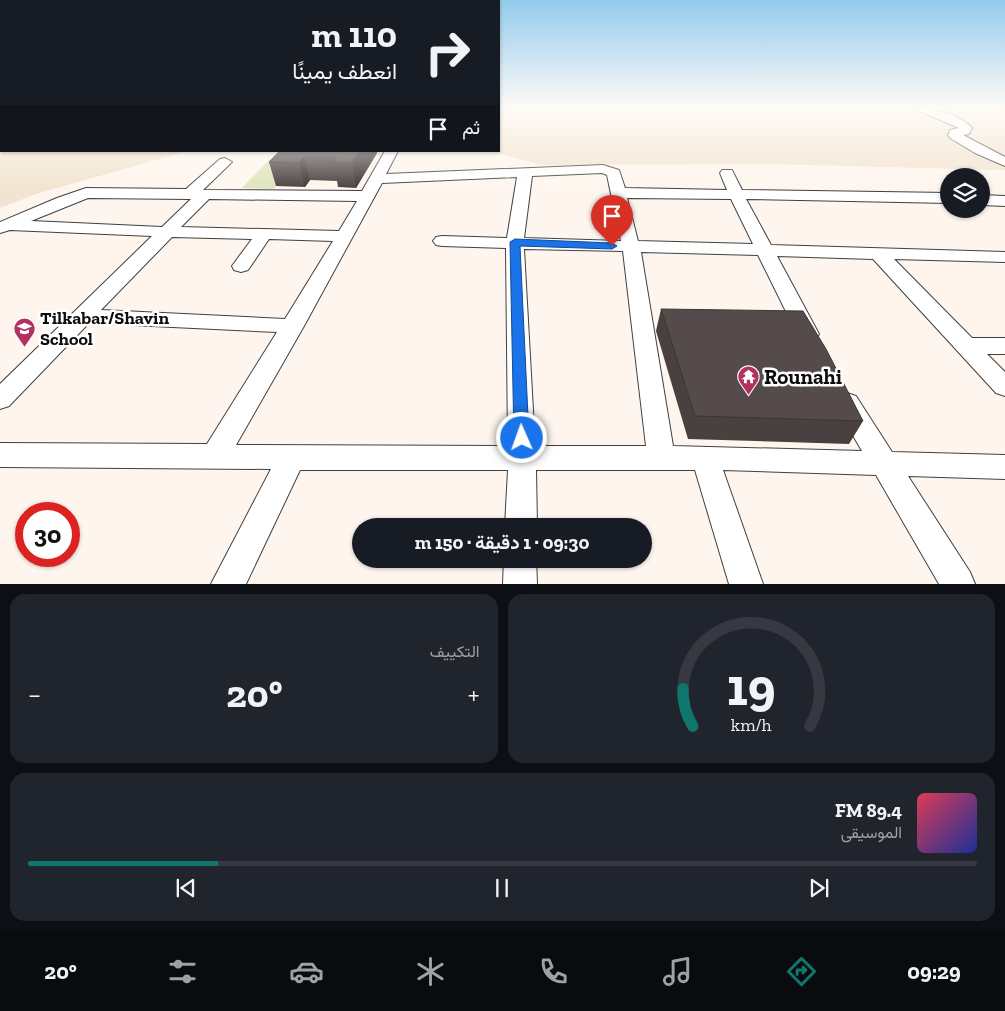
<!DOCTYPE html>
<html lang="ar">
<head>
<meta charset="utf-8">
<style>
	:root { --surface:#171b24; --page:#20242c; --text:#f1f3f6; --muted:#9ea1a6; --line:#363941; --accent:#0f766e }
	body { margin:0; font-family:"Zilla Slab",Vazirmatn,serif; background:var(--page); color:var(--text); direction:rtl; height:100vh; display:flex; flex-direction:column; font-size:19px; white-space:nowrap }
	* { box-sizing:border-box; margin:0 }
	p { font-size:16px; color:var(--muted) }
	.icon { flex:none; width:28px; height:28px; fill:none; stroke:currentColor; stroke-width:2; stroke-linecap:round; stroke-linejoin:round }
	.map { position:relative; height:584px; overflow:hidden; direction:ltr }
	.panel { display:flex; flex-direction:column; gap:10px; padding:10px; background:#0d0f14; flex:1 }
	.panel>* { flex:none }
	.hud { position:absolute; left:0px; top:0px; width:500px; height:152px; box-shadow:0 1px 4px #0004; direction:rtl; background:#171b24; color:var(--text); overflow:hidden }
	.tools { position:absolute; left:940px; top:168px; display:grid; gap:10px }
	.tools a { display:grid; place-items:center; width:50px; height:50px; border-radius:50%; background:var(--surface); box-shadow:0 1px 4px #0004; font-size:25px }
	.speed { position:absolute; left:15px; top:502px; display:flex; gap:10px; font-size:25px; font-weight:700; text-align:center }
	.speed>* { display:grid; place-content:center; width:65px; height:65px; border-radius:50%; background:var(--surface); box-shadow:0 1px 4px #0004; line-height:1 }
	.speed .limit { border:8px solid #d22; background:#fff; color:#111 }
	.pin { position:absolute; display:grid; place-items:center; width:42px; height:42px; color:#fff; margin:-51px -21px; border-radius:50% 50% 50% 0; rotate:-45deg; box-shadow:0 0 5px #0007 }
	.pin .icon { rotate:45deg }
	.me { position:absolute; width:55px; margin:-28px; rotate:358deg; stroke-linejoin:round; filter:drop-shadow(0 0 4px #0008) }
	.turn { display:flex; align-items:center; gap:18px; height:105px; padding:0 20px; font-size:22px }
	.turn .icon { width:65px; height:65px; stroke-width:2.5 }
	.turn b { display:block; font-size:35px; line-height:42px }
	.then { display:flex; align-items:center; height:48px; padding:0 20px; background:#0003; gap:10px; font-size:19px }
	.big { font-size:38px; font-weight:700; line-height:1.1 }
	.panel .widget { flex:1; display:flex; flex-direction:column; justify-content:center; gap:8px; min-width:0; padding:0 18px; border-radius:15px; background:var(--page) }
	.panel .dial { align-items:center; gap:0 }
	.dial svg { height:130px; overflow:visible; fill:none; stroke:var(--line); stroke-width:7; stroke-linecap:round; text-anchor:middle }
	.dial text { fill:var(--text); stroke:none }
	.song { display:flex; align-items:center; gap:15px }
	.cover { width:60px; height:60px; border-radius:8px; background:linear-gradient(135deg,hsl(350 70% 55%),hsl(230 70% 35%)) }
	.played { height:5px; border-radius:2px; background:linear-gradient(90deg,var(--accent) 20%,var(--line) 20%) }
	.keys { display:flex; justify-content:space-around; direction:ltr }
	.heat { display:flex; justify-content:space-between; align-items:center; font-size:28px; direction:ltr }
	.panel .tiles { flex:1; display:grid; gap:10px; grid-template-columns:1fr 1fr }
	.widget:last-child { grid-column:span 2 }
	.trip { position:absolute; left:352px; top:518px; width:300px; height:50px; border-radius:25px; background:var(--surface); box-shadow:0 1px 4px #0004; font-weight:700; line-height:50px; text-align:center; direction:rtl }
	.tab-bar { display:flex; height:80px; justify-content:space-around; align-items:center; background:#090b0e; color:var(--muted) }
	.tab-bar .icon { width:35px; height:35px }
	.tab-bar .current { color:var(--accent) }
	.tab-bar b { font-size:22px; color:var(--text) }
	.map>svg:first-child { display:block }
	.farmland { fill:#f2e4d0 }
	.green { fill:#dfe5bb }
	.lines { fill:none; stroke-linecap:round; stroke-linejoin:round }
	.street-casing { stroke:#404040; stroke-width:2 }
	.street { fill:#fff; fill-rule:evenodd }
	.wall { fill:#494040 }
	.shaded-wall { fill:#3c3434 }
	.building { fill:#554b4a; stroke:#3c3434 }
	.route { fill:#1a73e8; stroke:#114b97 }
	.labels { text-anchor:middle; stroke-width:5; stroke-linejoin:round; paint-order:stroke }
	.poi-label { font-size:18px; font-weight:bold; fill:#0d0d0d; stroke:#fff; text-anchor:start }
	.near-poi-label { font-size:21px; font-weight:bold; fill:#0d0d0d; stroke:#fff; text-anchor:start }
</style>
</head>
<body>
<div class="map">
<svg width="1005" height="584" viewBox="0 0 1005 584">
	<rect width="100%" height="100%" fill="#fef6ee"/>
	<!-- farmland -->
	<g class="farmland">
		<path d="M 0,108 L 1,151 L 188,151 L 39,193 L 0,208 Z"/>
		<path d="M 499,108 L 1005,108 L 1005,170 L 768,164 L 541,165 L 491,151 L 499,151 Z"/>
	</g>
	<!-- green -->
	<path class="green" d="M 278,151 L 327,151 L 294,165 L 274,189 L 242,188 Z"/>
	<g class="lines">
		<defs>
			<g id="street">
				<path d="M 915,108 C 933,108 960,114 972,128 L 969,134 L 963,135 L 1005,157 L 1005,166 L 975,153 L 950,138 L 948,135 L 950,130 L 959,128 L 917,110 Z"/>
				<path d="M 385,151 L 398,151 L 386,174 L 603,165 L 619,170 L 625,188 L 727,190 L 720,173 L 722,170 L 732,170 L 742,190 L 949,193 L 949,203 L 746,199 L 771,245 L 1005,252 L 1005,262 L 894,259 L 972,338 L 1005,338 L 1005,354 L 987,354 L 1005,372 L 1005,396 L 996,393 L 873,259 L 777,256 L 819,334 L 816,339 L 808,341 L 800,339 L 797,334 L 758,255 L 641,252 L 673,446 L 862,451 L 834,403 L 838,396 L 847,393 L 856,396 L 892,452 L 1005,455 L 1005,479 L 908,476 L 970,572 L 975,584 L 939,584 L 876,475 L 723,470 L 763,584 L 729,584 L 695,470 L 536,470 L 537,526 L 505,526 L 508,470 L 300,470 L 246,584 L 211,584 L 271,469 L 0,467 L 0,443 L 207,444 L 277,332 L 89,323 L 9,406 L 0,409 L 0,384 L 152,236 L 10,230 L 0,233 L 0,222 L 57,198 L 86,188 L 186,189 L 220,159 L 225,158 L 232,162 L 203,190 L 362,191 ZM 602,173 L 607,175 L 621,241 L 524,238 L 532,176 ZM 517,177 L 507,238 L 442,236 L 436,237 L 433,241 L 436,245 L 442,246 L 506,248 L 508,446 L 236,445 L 304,326 L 382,183 ZM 88,198 L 191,199 L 162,227 L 31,221 ZM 627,198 L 731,199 L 753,244 L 638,241 ZM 209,199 L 357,201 L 339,231 L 181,227 ZM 172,237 L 252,239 L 232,266 L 234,270 L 241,272 L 248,270 L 269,239 L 333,241 L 285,319 L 101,310 ZM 524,249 L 623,251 L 646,446 L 535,446 Z"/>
				<path d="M 981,195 L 1005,196 L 1005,206 L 981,205 Z"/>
				<path d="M 504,559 L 536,559 L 537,584 L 503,584 Z"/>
			</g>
		</defs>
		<!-- street casing -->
		<use href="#street" class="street-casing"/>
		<!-- street -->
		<use href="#street" class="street"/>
	</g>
	<!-- wall -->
	<g class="wall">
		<path d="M 280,151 L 377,153 L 356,188 L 338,187 L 337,181 L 310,180 L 305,187 L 276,186 L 269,162 Z"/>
		<path d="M 661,309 L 863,421 L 849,444 L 688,439 L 656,331 Z"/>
	</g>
	<!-- shaded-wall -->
	<g class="shaded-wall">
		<path d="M 360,151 L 377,151 L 377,153 L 356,188 L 352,163 Z"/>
		<path d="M 304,157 L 310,180 L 305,187 L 299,163 Z"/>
	</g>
	<!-- building -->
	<g class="building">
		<path d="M 280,151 L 360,151 L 352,163 L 333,163 L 337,157 L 304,157 L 299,163 L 269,162 Z"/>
		<path d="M 661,309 L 803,311 L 826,349 L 863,421 L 695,416 Z"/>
	</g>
	<!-- sky -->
	<linearGradient id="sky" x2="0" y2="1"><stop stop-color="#94cbec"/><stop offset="0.57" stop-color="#fffbf7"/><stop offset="1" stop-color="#fffbf7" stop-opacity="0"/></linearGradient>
	<rect width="1005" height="190" fill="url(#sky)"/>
	<!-- route -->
	<path class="route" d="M 515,239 L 612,243 L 617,246 L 612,249 L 520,246 L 529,438 L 527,442 L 522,444 L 516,442 L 514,438 L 510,242 Z"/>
	<!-- icons -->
	<defs>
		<symbol id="school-pin" viewBox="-11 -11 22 30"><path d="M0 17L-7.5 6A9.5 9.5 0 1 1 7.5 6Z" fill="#b13161" stroke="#fff"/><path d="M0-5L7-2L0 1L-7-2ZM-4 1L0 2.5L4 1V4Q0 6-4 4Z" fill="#fff"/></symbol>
		<symbol id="temple-pin" viewBox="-11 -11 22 30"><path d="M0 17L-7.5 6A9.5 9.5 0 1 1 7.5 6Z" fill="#b13161" stroke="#fff"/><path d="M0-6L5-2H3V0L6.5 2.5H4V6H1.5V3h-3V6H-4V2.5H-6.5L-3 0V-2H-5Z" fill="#fff"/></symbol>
	</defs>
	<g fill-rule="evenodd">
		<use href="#school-pin" x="12" y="316" width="25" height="34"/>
		<use href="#temple-pin" x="736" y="364" width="25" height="34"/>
	</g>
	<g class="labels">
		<!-- poi labels -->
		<g class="poi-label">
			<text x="40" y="324">Tilkabar/Shavin<tspan x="40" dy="21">School</tspan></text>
		</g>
		<!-- near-poi labels -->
		<g class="near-poi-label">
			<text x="764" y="384">Rounahi</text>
		</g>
	</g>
</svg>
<div class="tools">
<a><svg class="icon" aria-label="layers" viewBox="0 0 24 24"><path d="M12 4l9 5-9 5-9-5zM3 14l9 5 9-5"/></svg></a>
</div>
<div class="speed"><div class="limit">30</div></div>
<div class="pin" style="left:612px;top:246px;background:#d93025"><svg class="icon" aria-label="arrive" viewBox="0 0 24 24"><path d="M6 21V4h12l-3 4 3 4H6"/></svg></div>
<svg class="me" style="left:522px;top:438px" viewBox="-20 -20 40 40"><circle r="17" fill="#1a73e8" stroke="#fff" stroke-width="3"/><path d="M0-11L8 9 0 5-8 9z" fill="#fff"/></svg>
<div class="trip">09:30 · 1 دقيقة · 150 m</div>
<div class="hud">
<div class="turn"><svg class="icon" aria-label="right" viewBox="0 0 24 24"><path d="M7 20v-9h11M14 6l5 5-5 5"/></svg><div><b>110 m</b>انعطف يمينًا</div></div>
<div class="then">ثم<svg class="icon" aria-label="arrive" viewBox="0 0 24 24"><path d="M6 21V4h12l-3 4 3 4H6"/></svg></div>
</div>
</div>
<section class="panel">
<div class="tiles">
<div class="widget dial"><svg viewBox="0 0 100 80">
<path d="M14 69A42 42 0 1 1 86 69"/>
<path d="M14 69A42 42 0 0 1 8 46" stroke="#0f766e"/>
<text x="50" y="56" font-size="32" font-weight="700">19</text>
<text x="50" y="72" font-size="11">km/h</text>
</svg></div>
<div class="widget"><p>التكييف</p>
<div class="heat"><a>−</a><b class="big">20°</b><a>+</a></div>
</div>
<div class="widget">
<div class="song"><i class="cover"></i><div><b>89.4 FM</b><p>الموسيقى</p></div></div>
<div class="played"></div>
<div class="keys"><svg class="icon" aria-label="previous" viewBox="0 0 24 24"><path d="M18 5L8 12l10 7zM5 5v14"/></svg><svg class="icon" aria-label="pause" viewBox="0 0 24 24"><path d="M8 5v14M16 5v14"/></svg><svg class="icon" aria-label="next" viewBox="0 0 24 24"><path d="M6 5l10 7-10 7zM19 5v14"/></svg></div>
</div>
</div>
</section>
<nav class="tab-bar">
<b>09:29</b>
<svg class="icon current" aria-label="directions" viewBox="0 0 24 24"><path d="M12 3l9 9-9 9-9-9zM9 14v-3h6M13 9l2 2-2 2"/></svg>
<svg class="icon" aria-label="music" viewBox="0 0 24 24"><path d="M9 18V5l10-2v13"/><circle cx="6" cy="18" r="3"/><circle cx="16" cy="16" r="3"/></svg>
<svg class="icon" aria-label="phone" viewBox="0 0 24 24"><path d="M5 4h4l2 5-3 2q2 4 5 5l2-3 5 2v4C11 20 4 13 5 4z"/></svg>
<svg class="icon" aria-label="climate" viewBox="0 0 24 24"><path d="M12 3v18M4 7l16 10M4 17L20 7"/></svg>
<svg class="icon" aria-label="car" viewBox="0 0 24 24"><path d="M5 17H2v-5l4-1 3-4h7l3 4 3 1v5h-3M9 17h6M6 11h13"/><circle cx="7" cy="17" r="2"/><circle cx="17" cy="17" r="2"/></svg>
<svg class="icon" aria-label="filters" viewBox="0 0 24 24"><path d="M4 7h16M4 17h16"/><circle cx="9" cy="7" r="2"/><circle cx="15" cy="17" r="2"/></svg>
<b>20°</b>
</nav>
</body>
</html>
